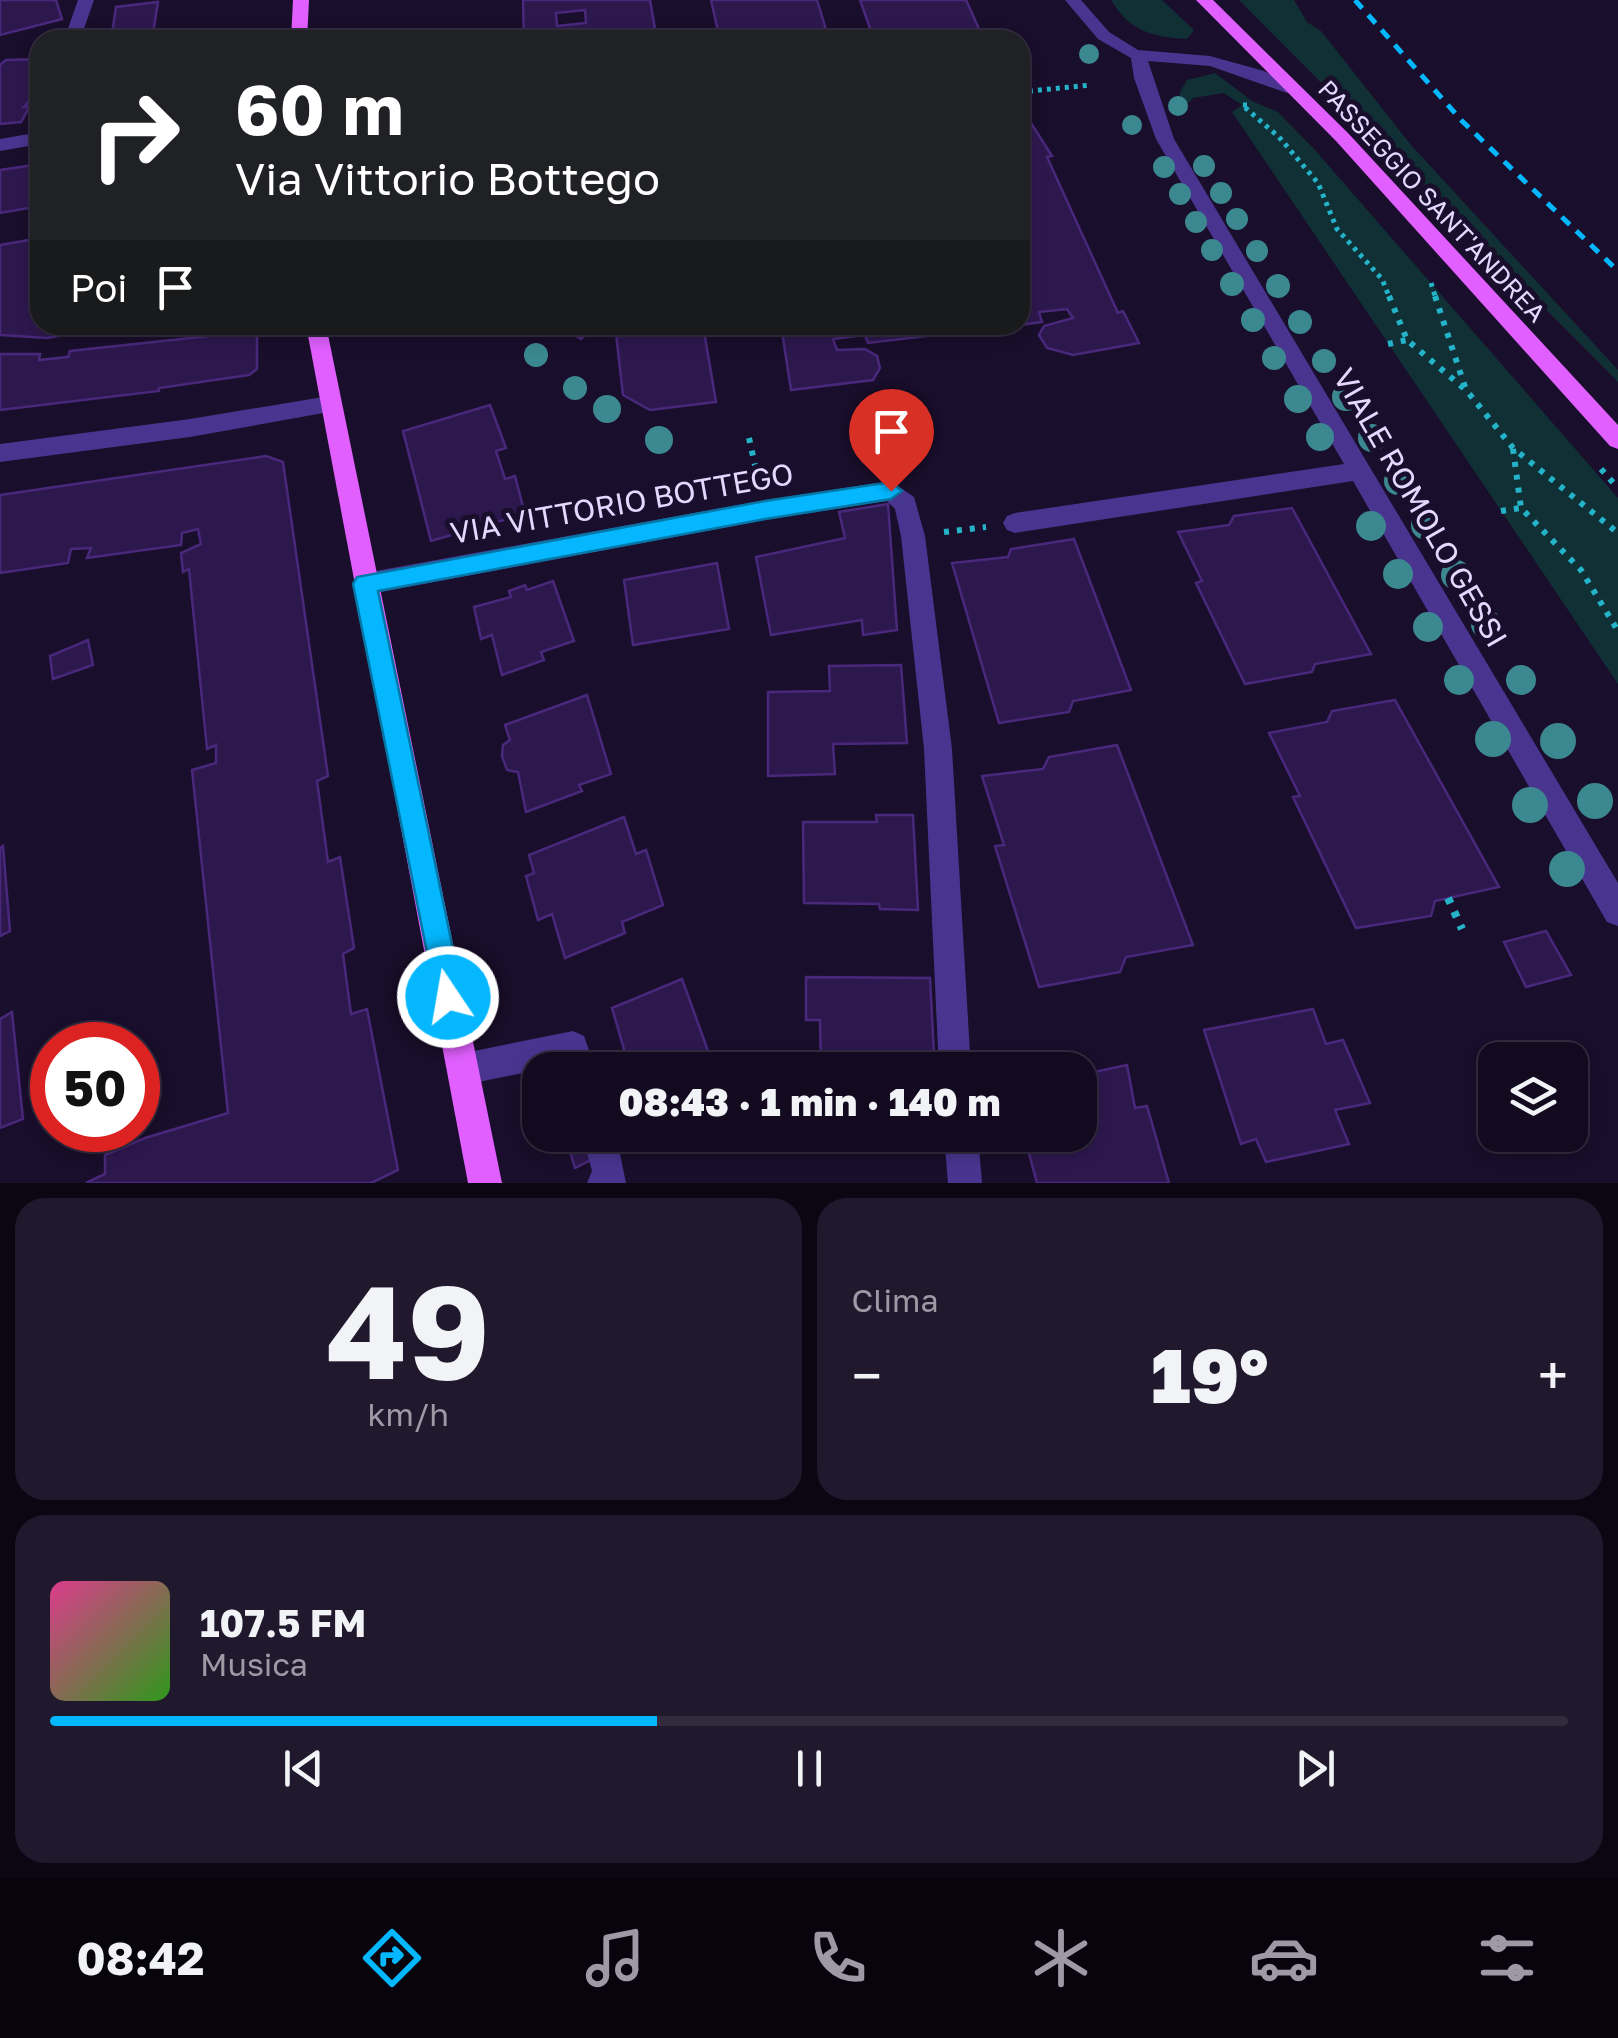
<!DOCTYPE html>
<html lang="it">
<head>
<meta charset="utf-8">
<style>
	:root { --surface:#130a20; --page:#20182d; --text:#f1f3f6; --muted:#9d9aa5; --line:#322b3e; --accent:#04b7ff }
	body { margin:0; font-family:"Golos Text",sans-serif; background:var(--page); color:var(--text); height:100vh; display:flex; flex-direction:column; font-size:38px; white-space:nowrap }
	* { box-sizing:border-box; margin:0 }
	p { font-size:32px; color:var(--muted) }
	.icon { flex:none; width:55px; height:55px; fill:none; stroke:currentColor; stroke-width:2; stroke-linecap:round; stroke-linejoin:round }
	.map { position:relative; height:1183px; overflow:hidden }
	.side { display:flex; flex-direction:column; gap:15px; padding:15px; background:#0a0612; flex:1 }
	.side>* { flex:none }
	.top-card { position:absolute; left:30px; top:30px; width:1000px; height:305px; border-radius:30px; box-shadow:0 5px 15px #0003,0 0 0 2px var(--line); background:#202124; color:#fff; overflow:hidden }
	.controls { position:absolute; left:1478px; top:1042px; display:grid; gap:20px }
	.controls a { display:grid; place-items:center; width:110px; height:110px; border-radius:20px; background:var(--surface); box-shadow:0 5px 15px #0003,0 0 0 2px var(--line); font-size:50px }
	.speed { position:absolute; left:30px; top:1022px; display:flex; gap:20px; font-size:50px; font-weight:700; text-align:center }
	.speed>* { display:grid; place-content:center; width:130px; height:130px; border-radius:50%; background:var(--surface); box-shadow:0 5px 15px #0003,0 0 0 2px var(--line); line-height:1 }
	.speed .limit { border:15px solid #d22; background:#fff; color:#111 }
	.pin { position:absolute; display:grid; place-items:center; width:85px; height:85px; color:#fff; margin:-102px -42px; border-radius:50% 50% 50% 0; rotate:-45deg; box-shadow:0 0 10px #0007 }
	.pin .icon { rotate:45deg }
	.me { position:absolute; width:110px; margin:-55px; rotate:348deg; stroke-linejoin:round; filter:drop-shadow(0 0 8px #0008) }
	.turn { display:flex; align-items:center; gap:35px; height:210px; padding:0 40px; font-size:45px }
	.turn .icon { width:130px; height:130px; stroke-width:2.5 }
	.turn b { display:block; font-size:70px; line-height:85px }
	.then { display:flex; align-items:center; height:95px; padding:0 40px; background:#0003; gap:20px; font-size:38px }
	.big { font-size:75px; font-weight:800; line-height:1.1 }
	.side .tile { flex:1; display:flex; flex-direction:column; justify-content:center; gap:15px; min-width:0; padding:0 35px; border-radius:30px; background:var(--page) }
	.side .dial { align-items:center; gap:0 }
	.dial b { font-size:130px; line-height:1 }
	.song { display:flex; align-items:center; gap:30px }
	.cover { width:120px; height:120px; border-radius:15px; background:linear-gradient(135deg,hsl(330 70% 55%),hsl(110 70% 35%)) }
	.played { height:10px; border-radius:5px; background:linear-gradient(90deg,var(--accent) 40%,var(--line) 40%) }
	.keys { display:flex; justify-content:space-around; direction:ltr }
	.heat { display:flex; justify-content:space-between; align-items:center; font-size:55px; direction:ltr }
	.side .tiles { flex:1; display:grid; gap:15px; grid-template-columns:1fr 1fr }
	.tile:last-child { grid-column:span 2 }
	.trip { position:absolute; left:522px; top:1052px; width:575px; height:100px; border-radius:30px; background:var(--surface); box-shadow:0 5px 15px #0003,0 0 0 2px var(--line); font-weight:800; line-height:100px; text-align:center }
	.tabs { display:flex; height:160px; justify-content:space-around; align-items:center; background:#08040d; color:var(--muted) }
	.tabs .icon { width:70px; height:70px }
	.tabs .on { color:var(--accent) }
	.tabs b { font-size:45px; color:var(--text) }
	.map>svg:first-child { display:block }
	.green { fill:#103036 }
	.building { fill:#2d184e; stroke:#49287c; stroke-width:2.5; fill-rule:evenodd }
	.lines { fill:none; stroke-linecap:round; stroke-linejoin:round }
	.path-far2 { stroke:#24b3c8; stroke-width:5; stroke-dasharray:4 5; stroke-linecap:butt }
	.path-far1 { stroke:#24b3c8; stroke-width:6; stroke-dasharray:5 8; stroke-linecap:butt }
	.path { stroke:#24b3c8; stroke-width:8; stroke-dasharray:6 9; stroke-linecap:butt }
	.minor { fill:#49358f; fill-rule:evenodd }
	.major { fill:#e15fff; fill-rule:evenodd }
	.rail { stroke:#04b7ff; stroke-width:5; stroke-dasharray:11 9; stroke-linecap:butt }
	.tree { fill:#3c8890 }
	.route { fill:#04b7ff; stroke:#0377a6; stroke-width:2.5 }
	.labels { text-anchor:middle; stroke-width:10; stroke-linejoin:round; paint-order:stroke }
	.far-street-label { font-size:25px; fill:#e4d8ff; stroke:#190e2b }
	.street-label { font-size:30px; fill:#e4d8ff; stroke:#190e2b }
</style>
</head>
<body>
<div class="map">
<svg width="1618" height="1183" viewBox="0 0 1618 1183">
	<rect width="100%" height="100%" fill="#190e2b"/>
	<!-- green -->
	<g class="green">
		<path d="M 1111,0 L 1162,0 L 1194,30 L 1187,39 C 1151,37 1130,31 1111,0 Z"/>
		<path d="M 1239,0 L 1294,0 L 1307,22 L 1321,31 L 1411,145 L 1618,370 L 1618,382 Z"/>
		<path d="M 1215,73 L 1252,101 L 1278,112 L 1315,150 L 1618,498 L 1618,684 L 1232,112 L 1242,105 L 1224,93 L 1193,98 L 1178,113 L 1180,92 L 1187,80 Z"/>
	</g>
	<!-- building -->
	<g class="building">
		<path d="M 0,0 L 56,0 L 62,19 L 0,35 Z"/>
		<path d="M 523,0 L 650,0 L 657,40 L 524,40 ZM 585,10 L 586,23 L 557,26 L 556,13 Z"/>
		<path d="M 711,0 L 817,0 L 828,36 L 834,40 L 720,40 Z"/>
		<path d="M 860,0 L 966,0 L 980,31 L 992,35 L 995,40 L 867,40 L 871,31 Z"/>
		<path d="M 158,2 L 152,40 L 111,40 L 116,7 Z"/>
		<path d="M 40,59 L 40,88 L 24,107 L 30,106 L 21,122 L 0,124 L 0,65 L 6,60 Z"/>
		<path d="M 1031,123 L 1052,156 L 1047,157 L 1118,313 L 1123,311 L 1139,343 L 1073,355 L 1047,348 L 1039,335 L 1044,326 L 1073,318 L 1067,309 L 1039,312 L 1042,322 L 1020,325 L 1020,125 Z"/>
		<path d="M 40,164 L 40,206 L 0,213 L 0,170 Z"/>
		<path d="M 40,238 L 40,325 L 78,325 L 78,333 L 47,338 L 0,335 L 0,245 Z"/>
		<path d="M 195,325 L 257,325 L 257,369 L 249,375 L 159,388 L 159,391 L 0,410 L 0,354 L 40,354 L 39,360 L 68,357 L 70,351 L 209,336 L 210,331 L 197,330 Z"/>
		<path d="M 558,325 L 595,325 L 581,339 Z"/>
		<path d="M 615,325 L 703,325 L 716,402 L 650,410 L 623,395 Z"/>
		<path d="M 781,325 L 1020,325 L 868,343 L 865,335 L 833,339 L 837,350 L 865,349 L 877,356 L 880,368 L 873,380 L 791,390 Z"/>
		<path d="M 490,405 L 506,448 L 496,451 L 505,479 L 515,476 L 525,514 L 431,541 L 403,431 Z"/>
		<path d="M 266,456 L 283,462 L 328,776 L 317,781 L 328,862 L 340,857 L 354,948 L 343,954 L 351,1014 L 367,1009 L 398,1170 L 371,1183 L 86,1183 L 105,1174 L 105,1155 L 145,1138 L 228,1113 L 192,770 L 216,763 L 216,745 L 207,749 L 189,569 L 183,572 L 181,553 L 201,544 L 198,529 L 182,533 L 181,545 L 87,558 L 91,548 L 71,549 L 68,563 L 0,573 L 0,495 Z"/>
		<path d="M 888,504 L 897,630 L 863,635 L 862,620 L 771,635 L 756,557 L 845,538 L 839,512 Z"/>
		<path d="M 1292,508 L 1371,654 L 1315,664 L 1312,672 L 1245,684 L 1196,583 L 1202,581 L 1178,532 L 1229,525 L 1234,516 Z"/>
		<path d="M 1074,539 L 1131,690 L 1073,701 L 1069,712 L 999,723 L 952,563 L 1008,557 L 1011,549 Z"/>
		<path d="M 717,563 L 729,629 L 633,645 L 624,580 Z"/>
		<path d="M 553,581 L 574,641 L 541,652 L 544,660 L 502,675 L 492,635 L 481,639 L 474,607 L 511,597 L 509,591 L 525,585 L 527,590 Z"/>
		<path d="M 88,640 L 93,665 L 53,679 L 50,656 Z"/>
		<path d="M 901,665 L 907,743 L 833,744 L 835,774 L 768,776 L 768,692 L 830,691 L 829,666 Z"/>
		<path d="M 587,695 L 611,774 L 579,785 L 582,791 L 526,812 L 518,772 L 507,770 L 502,756 L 503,745 L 510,740 L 505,725 Z"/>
		<path d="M 1395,700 L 1499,887 L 1435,901 L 1431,916 L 1356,928 L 1293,797 L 1300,796 L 1269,733 L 1327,722 L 1332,711 Z"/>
		<path d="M 1117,745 L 1193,945 L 1126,957 L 1120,972 L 1039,987 L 995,846 L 1004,845 L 982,776 L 1043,769 L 1049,757 Z"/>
		<path d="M 876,815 L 913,815 L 918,910 L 880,909 L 879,904 L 804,903 L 803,822 L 877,822 Z"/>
		<path d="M 624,817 L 636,854 L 646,850 L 663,905 L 622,922 L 625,933 L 565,958 L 552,914 L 538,920 L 526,876 L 534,873 L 529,855 Z"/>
		<path d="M 3,846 L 10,931 L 0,936 L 0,848 Z"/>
		<path d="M 1546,931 L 1571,975 L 1526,987 L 1504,942 Z"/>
		<path d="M 806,977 L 930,978 L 934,1055 L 912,1055 L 913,1070 L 821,1070 L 820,1020 L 806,1020 Z"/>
		<path d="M 682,979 L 715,1070 L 630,1070 L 612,1008 Z"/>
		<path d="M 1313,1009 L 1326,1044 L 1343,1040 L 1370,1103 L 1335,1110 L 1349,1144 L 1266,1162 L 1256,1139 L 1241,1144 L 1204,1030 Z"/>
		<path d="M 12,1012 L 23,1119 L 0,1128 L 0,1019 Z"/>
		<path d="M 1127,1065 L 1135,1108 L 1147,1106 L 1169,1183 L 1037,1183 L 1024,1135 L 1080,1135 L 1080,1075 Z"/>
		<path d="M 565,1135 L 634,1135 L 635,1138 L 575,1168 Z"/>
	</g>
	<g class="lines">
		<!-- path-far2 -->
		<g class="path-far2">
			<path d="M 1020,92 L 1091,85"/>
			<path d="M 1247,105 L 1242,105 L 1279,137 L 1318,183 L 1337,229 L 1382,279 L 1390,299"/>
			<path d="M 1431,283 L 1436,299"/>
		</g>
		<!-- path-far1 -->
		<g class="path-far1">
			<path d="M 1389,296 L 1407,340 L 1467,391 L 1513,448 L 1618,533"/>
			<path d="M 1435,296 L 1466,390"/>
			<path d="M 1388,344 L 1407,340"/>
			<path d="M 749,438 L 758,479"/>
			<path d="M 1513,449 L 1521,508 L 1581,570 L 1618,631"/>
			<path d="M 1601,469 L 1618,488"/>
			<path d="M 1501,511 L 1521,508"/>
			<path d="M 944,532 L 986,527"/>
		</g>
		<!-- path -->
		<path class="path" d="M 1448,898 L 1462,929"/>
		<!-- minor -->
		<g class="minor">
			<path d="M 78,0 L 94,0 L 80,40 L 64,40 Z"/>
			<path d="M 1065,0 L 1081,0 L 1109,32 L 1138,50 L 1210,56 L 1264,71 L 1302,89 L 1287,93 L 1210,66 L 1148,61 L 1174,139 L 1618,883 L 1618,926 L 1607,922 L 1353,481 L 1015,533 L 1007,530 L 1003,523 L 1007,516 L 1015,513 L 1344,464 L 1156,139 L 1134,78 L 1131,58 L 1098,39 Z"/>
			<path d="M 40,132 L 40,144 L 0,151 L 0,139 Z"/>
			<path d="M 329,396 L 340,404 L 329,412 L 190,437 L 0,462 L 0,444 L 190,419 Z"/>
			<path d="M 891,481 L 914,497 L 925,536 L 952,749 L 971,1070 L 939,1070 L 924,749 L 901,536 L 895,509 L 887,501 L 765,520 L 365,595 L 356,592 L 353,584 L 356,576 L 365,573 L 765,500 Z"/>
			<path d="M 573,1031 L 584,1036 L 596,1070 L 564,1070 L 562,1065 L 464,1085 L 453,1080 L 448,1069 L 453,1058 L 464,1053 Z"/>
			<path d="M 582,1135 L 616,1135 L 626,1183 L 587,1183 L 592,1171 Z"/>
			<path d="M 944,1135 L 978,1135 L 982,1183 L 948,1183 Z"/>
		</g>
		<!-- major -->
		<g class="major">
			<path d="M 293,0 L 309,0 L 307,40 L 291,40 Z"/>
			<path d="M 1196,0 L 1213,0 L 1348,133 L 1618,425 L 1618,449 L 1610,446 L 1336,141 Z"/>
			<path d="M 306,325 L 326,325 L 502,1183 L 468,1183 Z"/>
		</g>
		<!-- rail -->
		<path class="rail" d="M 1355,0 L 1462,121 L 1618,271"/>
	</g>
	<!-- trees -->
	<g class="tree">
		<circle cx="1089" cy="54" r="10"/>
		<circle cx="1178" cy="106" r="10"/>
		<circle cx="1132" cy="125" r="10"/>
		<circle cx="1204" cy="166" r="11"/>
		<circle cx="1164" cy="167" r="11"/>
		<circle cx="1221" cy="193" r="11"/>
		<circle cx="1180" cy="194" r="11"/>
		<circle cx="1237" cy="219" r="11"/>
		<circle cx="1196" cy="222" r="11"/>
		<circle cx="1212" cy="250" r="11"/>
		<circle cx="1257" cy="251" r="11"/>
		<circle cx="1232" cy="284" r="12"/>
		<circle cx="1278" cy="286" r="12"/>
		<circle cx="1253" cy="320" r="12"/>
		<circle cx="1300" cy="322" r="12"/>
		<circle cx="536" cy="355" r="12"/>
		<circle cx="1274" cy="358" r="12"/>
		<circle cx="1324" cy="361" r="12"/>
		<circle cx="575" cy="388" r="12"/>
		<circle cx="1346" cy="397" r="14"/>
		<circle cx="1298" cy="399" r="14"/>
		<circle cx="607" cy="409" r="14"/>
		<circle cx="1320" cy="437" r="14"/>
		<circle cx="1372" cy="438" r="14"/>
		<circle cx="659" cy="440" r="14"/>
		<circle cx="1398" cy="481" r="14"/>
		<circle cx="1426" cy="525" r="15"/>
		<circle cx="1371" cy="526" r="15"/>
		<circle cx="1398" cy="574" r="15"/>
		<circle cx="1456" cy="575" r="15"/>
		<circle cx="1486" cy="624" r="15"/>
		<circle cx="1428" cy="627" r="15"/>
		<circle cx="1459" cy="680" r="15"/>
		<circle cx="1521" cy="680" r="15"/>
		<circle cx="1493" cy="739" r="18"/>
		<circle cx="1558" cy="741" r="18"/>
		<circle cx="1595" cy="801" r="18"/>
		<circle cx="1530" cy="805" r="18"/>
		<circle cx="1567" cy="869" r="18"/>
	</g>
	<!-- route -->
	<path class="route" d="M 891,482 L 902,491 L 891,499 L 765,519 L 378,591 L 463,997 L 459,1007 L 448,1012 L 438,1007 L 353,584 L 357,577 L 765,501 Z"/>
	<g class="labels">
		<!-- far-street labels -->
		<g class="far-street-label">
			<text transform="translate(1432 201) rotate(47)" y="9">PASSEGGIO SANT'ANDREA</text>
		</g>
		<!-- street labels -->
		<g class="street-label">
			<text transform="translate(622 504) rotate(-10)" y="10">VIA VITTORIO BOTTEGO</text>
			<text transform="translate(1420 508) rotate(60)" y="10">VIALE ROMOLO GESSI</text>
		</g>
	</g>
</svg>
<div class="controls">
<a><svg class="icon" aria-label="layers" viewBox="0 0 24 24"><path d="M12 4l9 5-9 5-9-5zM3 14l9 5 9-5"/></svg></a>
</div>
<div class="speed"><div class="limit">50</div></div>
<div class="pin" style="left:891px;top:491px;background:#d93025"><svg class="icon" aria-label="arrive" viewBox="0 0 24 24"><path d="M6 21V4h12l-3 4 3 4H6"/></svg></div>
<svg class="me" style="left:448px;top:997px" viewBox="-20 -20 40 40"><circle r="17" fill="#04b7ff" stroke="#fff" stroke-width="3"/><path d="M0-11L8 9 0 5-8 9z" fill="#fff"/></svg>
<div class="trip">08:43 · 1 min · 140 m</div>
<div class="top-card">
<div class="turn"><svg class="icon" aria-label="right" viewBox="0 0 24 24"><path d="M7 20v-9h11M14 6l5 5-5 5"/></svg><div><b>60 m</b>Via Vittorio Bottego</div></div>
<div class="then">Poi<svg class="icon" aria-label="arrive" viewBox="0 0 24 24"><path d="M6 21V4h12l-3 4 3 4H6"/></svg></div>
</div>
</div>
<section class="side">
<div class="tiles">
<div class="tile dial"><b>49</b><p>km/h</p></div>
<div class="tile"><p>Clima</p>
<div class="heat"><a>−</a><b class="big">19°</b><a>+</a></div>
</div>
<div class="tile">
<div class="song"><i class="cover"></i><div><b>107.5 FM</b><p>Musica</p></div></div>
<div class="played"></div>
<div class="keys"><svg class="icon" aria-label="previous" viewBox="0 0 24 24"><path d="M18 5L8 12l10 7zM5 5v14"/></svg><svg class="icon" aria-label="pause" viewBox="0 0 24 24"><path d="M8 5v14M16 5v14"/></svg><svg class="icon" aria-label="next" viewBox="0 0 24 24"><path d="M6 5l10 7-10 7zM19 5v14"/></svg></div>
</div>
</div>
</section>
<nav class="tabs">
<b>08:42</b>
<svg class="icon on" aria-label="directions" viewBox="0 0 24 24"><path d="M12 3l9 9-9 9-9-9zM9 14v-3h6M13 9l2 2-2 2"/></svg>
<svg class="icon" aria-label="music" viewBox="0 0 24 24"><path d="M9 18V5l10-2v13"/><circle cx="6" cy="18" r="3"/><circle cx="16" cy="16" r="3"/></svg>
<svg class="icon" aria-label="phone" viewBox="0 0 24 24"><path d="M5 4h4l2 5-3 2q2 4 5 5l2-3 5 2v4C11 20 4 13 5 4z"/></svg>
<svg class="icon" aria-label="climate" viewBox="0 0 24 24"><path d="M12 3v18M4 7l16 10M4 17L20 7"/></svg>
<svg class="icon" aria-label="car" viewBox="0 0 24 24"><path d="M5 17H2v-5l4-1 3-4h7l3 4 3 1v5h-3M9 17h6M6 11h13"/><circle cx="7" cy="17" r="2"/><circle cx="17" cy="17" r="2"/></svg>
<svg class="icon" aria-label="filters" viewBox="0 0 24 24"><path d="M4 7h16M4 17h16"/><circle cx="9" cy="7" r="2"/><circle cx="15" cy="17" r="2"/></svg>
</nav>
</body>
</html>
